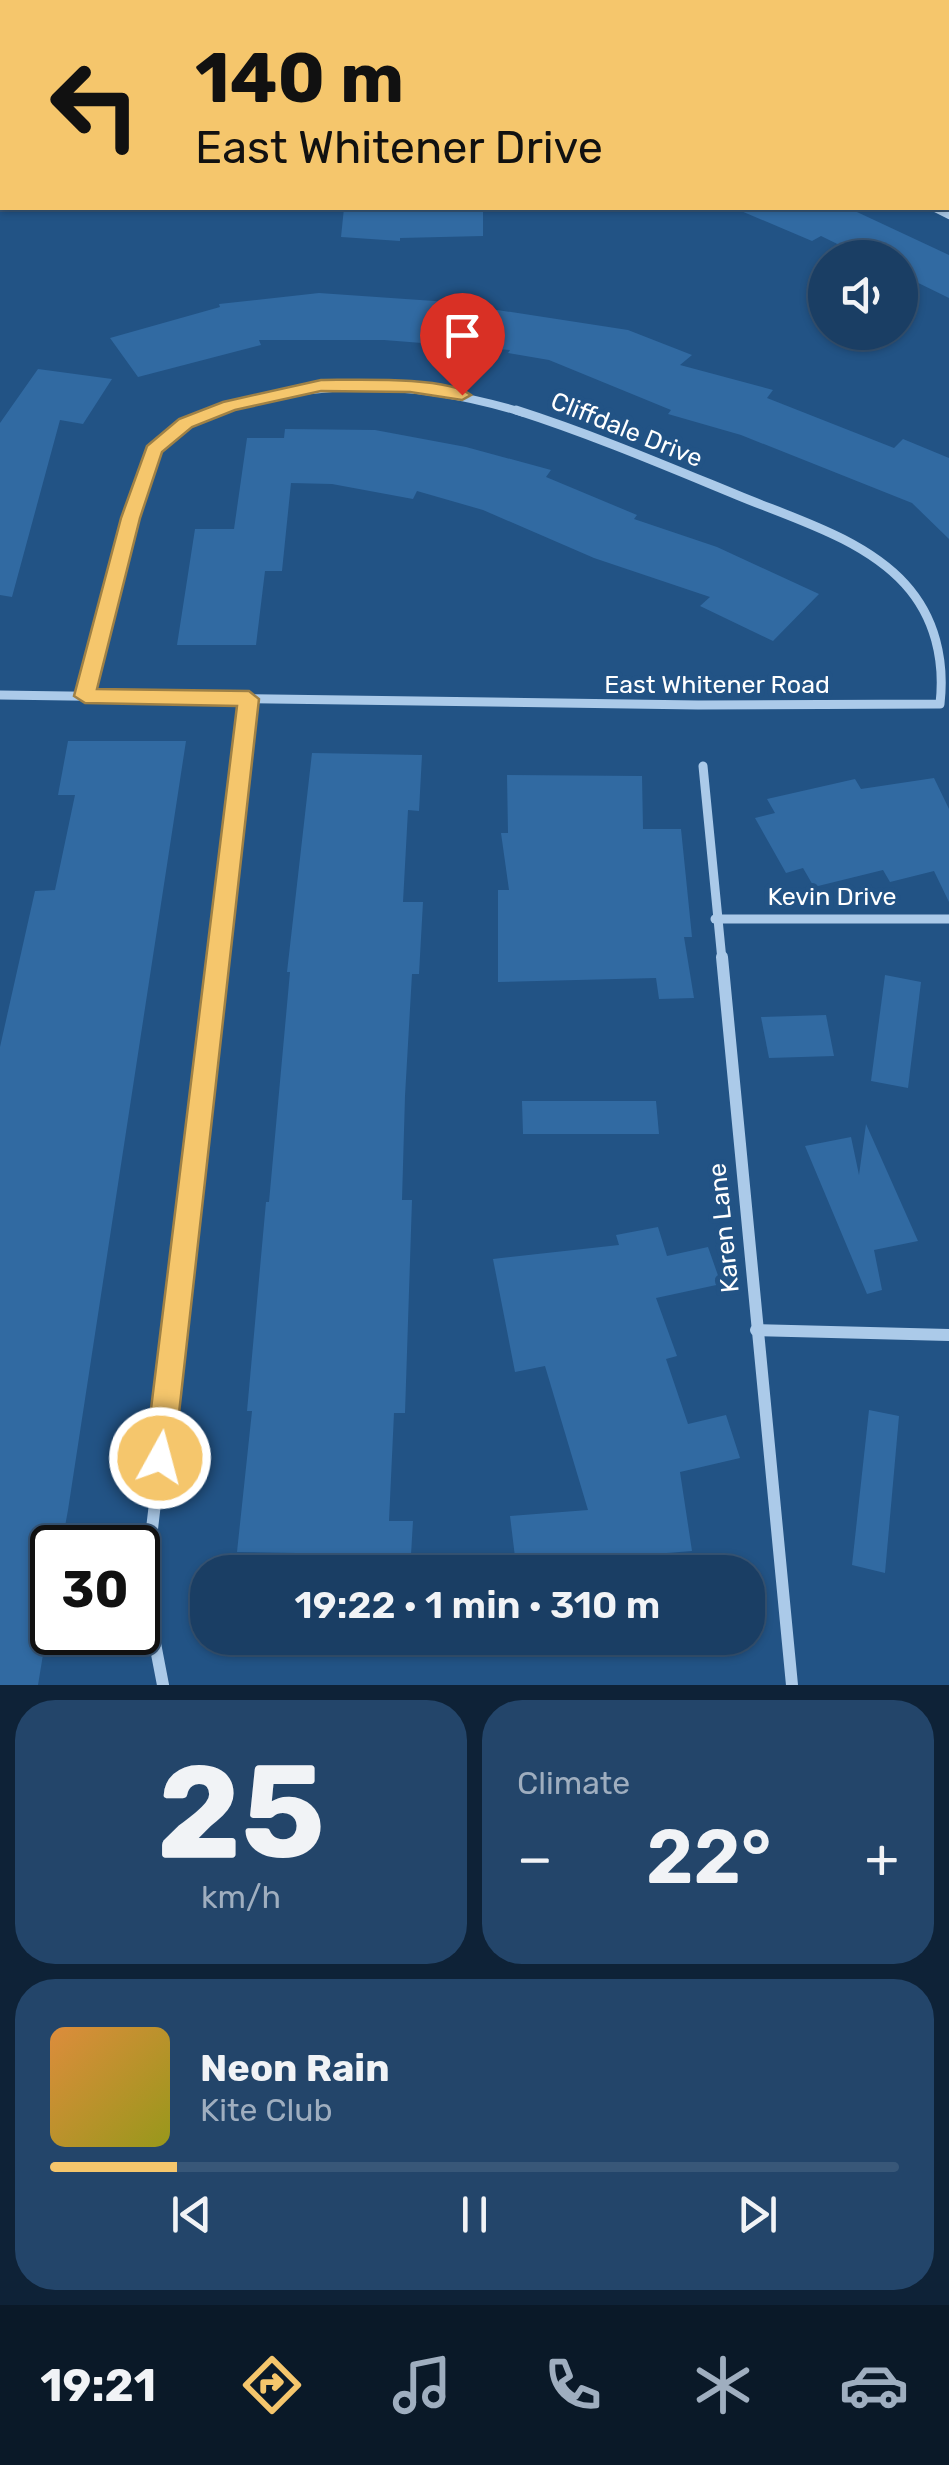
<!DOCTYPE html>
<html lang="en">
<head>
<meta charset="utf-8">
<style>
	:root { --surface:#1a3e64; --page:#23456a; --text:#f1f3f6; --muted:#9faebf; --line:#385778; --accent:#f5c66c }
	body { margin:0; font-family:Rubik,sans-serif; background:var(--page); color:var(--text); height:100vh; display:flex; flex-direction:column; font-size:38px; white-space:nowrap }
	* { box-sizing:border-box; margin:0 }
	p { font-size:32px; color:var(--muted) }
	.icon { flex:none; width:55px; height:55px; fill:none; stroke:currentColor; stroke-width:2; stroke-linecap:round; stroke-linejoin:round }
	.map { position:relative; height:1685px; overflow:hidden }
	.drawer { display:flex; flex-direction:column; gap:15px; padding:15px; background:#0e2237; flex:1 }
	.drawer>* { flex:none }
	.guide { position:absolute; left:0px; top:0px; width:950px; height:210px; box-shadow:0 2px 8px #0004,0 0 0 2px var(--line); background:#f5c66c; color:#111; overflow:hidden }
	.tools { position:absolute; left:808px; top:240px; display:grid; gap:20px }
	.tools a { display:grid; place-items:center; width:110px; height:110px; border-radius:50%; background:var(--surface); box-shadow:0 2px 8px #0004,0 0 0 2px var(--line); font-size:50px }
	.speed { position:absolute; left:30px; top:1525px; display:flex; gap:20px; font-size:50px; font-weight:700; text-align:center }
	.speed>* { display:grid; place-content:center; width:130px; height:130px; border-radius:50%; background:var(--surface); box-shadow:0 2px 8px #0004,0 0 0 2px var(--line); line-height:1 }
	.speed .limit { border:5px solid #111; border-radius:15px; background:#fff; color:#111 }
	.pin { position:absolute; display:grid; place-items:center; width:85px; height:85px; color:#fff; margin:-102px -42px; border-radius:50% 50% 50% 0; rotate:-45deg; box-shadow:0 0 10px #0007 }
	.pin .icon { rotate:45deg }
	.me { position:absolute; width:110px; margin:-55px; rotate:7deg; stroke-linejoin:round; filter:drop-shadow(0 0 8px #0008) }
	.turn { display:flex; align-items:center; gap:35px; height:210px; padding:0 30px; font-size:45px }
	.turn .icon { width:130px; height:130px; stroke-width:2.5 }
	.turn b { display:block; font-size:70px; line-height:85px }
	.big { font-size:75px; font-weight:600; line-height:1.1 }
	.drawer .card { flex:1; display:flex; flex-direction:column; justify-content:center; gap:15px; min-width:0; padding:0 35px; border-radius:40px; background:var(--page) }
	.drawer .dial { align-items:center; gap:0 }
	.dial b { font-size:130px; line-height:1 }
	.song { display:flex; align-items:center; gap:30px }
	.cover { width:120px; height:120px; border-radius:15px; background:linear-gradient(135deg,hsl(30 70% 55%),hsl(60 70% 35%)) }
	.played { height:10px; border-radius:5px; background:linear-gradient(90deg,var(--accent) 15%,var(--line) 15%) }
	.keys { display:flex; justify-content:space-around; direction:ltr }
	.heat { display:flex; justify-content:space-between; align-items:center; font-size:55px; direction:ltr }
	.drawer .tiles { flex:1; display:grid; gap:15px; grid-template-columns:1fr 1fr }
	.card:last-child { grid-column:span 2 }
	.trip { position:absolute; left:190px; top:1555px; width:575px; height:100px; border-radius:40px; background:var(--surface); box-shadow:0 2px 8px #0004,0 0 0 2px var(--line); font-weight:600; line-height:100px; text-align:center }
	.menu { display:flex; height:160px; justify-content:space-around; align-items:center; background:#0a1928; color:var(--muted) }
	.menu .icon { width:70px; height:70px }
	.menu .active { color:var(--accent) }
	.menu b { font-size:45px; color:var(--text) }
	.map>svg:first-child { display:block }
	.building { fill:#316aa2 }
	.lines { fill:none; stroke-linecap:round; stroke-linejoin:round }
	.minor-far2 { stroke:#abcae9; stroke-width:8 }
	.minor-far1 { stroke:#abcae9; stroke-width:9 }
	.minor { stroke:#abcae9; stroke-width:12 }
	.route { fill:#f5c66c; stroke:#9f8146; stroke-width:2.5 }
	.labels { text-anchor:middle; stroke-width:10; stroke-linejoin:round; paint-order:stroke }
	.street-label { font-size:25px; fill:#fff; stroke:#225385 }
</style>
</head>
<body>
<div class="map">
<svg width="949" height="1685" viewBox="0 0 949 1685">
	<rect width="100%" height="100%" fill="#225385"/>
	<!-- building -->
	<g class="building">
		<path d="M 344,208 L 483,208 L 483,236 L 400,238 L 400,241 L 341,237 Z"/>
		<path d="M 734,208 L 863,208 L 857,212 L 949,255 L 949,298 L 900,274 L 900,258 L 866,258 L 821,236 L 812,241 Z"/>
		<path d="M 319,293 L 492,305 L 491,309 L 628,330 L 692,355 L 680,365 L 773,390 L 767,398 L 894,448 L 903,439 L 949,458 L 949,539 L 912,503 L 741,435 L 668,414 L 671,410 L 549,360 L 508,353 L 510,350 L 384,340 L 259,340 L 261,345 L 138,377 L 110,338 L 220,307 L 219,304 Z"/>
		<path d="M 38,369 L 112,379 L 83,424 L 60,420 L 12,597 L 0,595 L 0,423 Z"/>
		<path d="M 285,429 L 375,430 L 466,447 L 551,470 L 546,477 L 637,515 L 634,519 L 717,547 L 819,594 L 773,641 L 700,606 L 710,597 L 594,558 L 483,510 L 417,491 L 413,499 L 332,484 L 291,483 L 282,571 L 265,571 L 256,645 L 177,645 L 195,529 L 234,529 L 247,438 L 284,438 Z"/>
		<path d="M 68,741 L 186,741 L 68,1510 L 61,1548 L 52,1548 L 52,1600 L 38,1685 L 0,1685 L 0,1047 L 35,891 L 55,890 L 75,795 L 58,795 Z"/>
		<path d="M 312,753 L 422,755 L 419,811 L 408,810 L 403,902 L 423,902 L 419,974 L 412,974 L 405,1096 L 402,1200 L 412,1200 L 405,1413 L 394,1413 L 389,1521 L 413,1521 L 411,1555 L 237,1552 L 252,1411 L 247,1411 L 266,1202 L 269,1202 L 290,972 L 287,972 Z"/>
		<path d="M 507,775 L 642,776 L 643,829 L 681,829 L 692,937 L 684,937 L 694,998 L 659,999 L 656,978 L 498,982 L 498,890 L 509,890 L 501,833 L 508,833 Z"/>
		<path d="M 934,778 L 949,809 L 949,902 L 934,871 L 890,882 L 883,870 L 814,887 L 803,868 L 786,873 L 755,818 L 775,813 L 767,799 L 855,779 L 861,789 Z"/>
		<path d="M 885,975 L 921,982 L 908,1088 L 871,1081 Z"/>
		<path d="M 826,1015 L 834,1056 L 769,1058 L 761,1017 Z"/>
		<path d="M 522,1101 L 656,1101 L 659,1134 L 523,1134 Z"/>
		<path d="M 866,1124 L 918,1241 L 874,1250 L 882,1290 L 867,1294 L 805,1146 L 851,1137 L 859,1175 Z"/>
		<path d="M 658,1227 L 667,1256 L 708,1247 L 721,1284 L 656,1298 L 677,1356 L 666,1359 L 688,1424 L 726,1415 L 740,1458 L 680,1472 L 692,1551 L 516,1565 L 510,1516 L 588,1510 L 545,1366 L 515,1372 L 493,1259 L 619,1245 L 616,1235 Z"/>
		<path d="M 869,1410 L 899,1416 L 885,1573 L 852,1565 Z"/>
	</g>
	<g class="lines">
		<!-- minor-far2 -->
		<g class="minor-far2">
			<path d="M 935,208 L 949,215"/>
			<path d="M 211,413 C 315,376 419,380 524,413"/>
		</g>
		<!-- minor-far1 -->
		<g class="minor-far1">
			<path d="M 0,695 L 698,705 L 940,704 C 945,660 935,617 905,584 C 863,538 792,518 737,495 C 664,465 591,434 516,410"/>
			<path d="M 85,696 C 100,634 125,484 164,439 C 177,424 200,417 218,410"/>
			<path d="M 703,766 L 722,960"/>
			<path d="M 715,919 L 949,919"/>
			<path d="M 219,960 L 249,699"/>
		</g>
		<!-- minor -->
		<g class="minor">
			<path d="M 722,957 L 792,1685"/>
			<path d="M 756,1330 L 949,1335"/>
			<path d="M 163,1685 L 153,1633 L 148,1563 L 219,957"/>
		</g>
	</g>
	<!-- route -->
	<path class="route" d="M 321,380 C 355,380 447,376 471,395 L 462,400 L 410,392 L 321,391 L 235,410 L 192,427 L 162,452 L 140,518 L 97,689 L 249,691 L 259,699 L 174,1458 L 170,1468 L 160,1472 L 149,1468 L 145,1458 L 237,706 L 85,703 L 74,696 L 121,518 L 147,446 L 179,419 L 223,402 Z"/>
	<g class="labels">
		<!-- street labels -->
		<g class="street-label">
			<text transform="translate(627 429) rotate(22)" y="9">Cliffdale Drive</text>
			<text x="717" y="693">East Whitener Road</text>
			<text x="832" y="905">Kevin Drive</text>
			<text transform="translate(723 1228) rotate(-96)" y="9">Karen Lane</text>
		</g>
	</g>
</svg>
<div class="tools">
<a><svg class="icon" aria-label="sound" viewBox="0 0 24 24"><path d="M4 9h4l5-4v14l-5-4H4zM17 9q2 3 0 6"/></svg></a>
</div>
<div class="speed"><div class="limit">30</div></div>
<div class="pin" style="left:462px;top:395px;background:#d93025"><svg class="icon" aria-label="arrive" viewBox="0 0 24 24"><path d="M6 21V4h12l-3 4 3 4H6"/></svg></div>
<svg class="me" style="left:160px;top:1458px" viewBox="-20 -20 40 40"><circle r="17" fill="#f5c66c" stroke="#fff" stroke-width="3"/><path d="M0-11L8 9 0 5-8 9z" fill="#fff"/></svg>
<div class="trip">19:22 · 1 min · 310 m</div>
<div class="guide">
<div class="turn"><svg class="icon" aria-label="left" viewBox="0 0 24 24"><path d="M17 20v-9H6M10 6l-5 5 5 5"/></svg><div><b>140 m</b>East Whitener Drive</div></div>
</div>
</div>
<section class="drawer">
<div class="tiles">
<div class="card dial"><b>25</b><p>km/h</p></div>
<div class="card"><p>Climate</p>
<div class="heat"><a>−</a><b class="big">22°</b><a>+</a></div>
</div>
<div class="card">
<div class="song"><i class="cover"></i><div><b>Neon Rain</b><p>Kite Club</p></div></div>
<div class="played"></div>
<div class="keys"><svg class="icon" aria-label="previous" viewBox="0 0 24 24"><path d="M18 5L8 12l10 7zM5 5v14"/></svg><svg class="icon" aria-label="pause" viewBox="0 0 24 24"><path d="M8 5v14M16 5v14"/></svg><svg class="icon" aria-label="next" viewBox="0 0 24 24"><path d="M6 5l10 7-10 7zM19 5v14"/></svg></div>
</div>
</div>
</section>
<nav class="menu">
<b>19:21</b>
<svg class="icon active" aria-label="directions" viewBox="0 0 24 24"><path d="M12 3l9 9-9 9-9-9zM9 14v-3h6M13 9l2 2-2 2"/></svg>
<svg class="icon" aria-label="music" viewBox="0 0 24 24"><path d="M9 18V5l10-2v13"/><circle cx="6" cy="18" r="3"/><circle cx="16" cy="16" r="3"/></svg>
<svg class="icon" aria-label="phone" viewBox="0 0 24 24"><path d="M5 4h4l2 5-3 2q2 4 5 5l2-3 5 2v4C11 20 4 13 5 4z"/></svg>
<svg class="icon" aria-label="climate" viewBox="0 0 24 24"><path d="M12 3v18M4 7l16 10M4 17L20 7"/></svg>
<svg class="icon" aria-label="car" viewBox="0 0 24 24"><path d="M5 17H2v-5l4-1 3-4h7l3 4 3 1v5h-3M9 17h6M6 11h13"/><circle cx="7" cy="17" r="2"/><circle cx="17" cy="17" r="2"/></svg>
</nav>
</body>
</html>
